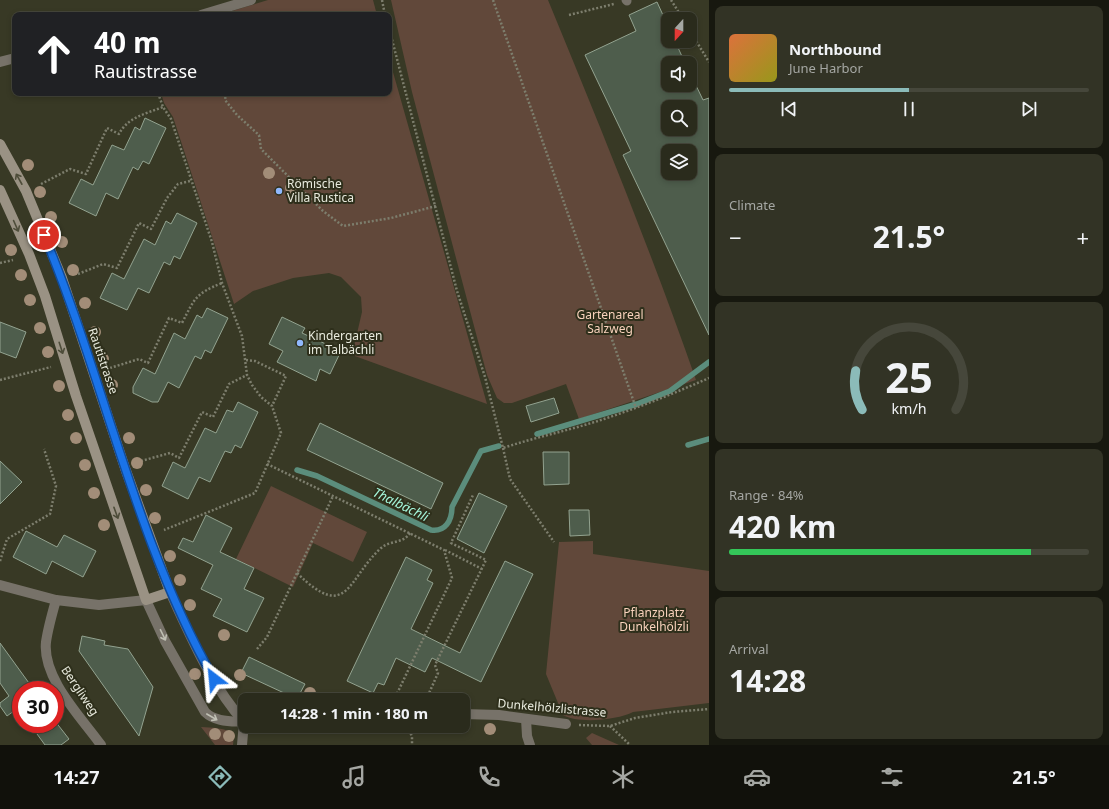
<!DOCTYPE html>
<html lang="en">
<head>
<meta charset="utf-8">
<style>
	:root { --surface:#2a2b1c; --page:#323325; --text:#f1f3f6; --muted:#a5a7a3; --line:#46473b; --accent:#8bbbb9 }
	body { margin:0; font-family:"Noto Sans",sans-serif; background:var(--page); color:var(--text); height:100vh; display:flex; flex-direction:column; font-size:15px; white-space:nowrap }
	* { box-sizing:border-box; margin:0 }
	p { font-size:13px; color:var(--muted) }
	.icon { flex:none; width:22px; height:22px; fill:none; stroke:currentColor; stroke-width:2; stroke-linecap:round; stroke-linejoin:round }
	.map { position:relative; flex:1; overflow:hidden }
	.drawer { display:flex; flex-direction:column; gap:6px; padding:6px; background:#17180f; width:400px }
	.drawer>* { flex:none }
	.top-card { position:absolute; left:12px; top:12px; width:380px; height:84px; border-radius:8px; box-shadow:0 2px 6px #0003,0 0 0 1px var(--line); background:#202124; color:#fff; overflow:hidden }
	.needle { width:26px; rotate:201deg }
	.controls { position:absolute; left:661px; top:12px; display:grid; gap:8px }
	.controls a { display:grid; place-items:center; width:36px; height:36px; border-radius:8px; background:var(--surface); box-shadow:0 2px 6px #0003,0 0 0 1px var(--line); font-size:20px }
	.speed { position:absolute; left:12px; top:681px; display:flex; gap:8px; font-size:20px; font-weight:700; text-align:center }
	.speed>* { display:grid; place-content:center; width:52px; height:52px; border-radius:50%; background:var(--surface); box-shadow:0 2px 6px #0003,0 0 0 1px var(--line); line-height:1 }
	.speed .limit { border:6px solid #d22; background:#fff; color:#111 }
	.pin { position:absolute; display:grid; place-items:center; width:34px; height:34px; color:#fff; margin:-17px; border:2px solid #fff; border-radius:50%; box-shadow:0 1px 4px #0007 }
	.me { position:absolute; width:44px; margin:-22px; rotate:331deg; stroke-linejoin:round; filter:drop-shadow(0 0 3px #0008) }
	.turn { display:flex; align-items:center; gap:14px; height:84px; padding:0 16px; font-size:18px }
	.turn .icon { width:52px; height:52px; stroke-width:2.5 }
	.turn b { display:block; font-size:28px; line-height:34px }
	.big { font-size:30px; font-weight:700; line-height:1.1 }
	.drawer .tile { flex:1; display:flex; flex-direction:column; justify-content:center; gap:6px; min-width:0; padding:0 14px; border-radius:8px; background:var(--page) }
	.drawer .dial { align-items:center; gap:0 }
	.dial svg { height:104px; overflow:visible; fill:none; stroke:var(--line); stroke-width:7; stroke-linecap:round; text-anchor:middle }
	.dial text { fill:var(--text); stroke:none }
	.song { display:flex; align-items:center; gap:12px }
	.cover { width:48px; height:48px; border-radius:6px; background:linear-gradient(135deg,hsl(20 70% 55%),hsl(60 70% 35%)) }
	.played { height:4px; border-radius:2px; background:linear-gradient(90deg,var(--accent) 50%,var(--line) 50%) }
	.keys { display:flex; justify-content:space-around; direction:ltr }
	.heat { display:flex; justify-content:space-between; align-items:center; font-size:22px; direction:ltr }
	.charge { height:6px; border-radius:3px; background:linear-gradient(90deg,#34c759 84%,var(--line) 0) }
	.trip { position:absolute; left:238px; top:693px; width:232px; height:40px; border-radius:8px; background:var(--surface); box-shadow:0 2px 6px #0003,0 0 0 1px var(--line); font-weight:700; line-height:40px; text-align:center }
	.tabs { display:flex; height:64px; justify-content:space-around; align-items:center; background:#11110b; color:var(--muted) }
	.tabs .icon { width:28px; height:28px }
	.tabs .active { color:var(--accent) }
	.tabs b { font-size:18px; color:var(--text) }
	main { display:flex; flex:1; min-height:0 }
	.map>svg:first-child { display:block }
	.green { fill:#61483a }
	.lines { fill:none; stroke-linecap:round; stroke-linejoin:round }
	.stream { stroke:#5b8d7c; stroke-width:5.5 }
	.building { fill:#4e5d4c; stroke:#93a390; fill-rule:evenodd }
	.path { stroke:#7d7e6d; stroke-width:2.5; stroke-dasharray:2 2; stroke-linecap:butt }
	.lane { stroke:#777269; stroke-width:9 }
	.street { stroke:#777269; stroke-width:10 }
	.secondary { stroke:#9a9284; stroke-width:10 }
	.tree { fill:#a28d78 }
	.oneway { stroke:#4e4d3a }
	.oneway2 { stroke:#c0c0b4 }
	.route-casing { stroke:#114b97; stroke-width:10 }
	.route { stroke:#1a73e8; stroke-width:7 }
	.poi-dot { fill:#90b8fd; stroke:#2e2f1b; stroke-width:1.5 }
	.labels { text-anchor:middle; stroke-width:4; stroke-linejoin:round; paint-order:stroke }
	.poi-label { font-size:12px; fill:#e8eadd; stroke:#2e2f1b; text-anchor:start }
	.park-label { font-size:12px; fill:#f9d2bc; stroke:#2e2f1b }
	.street-label { font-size:12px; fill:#e8eadd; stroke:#2e2f1b }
	.water-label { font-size:13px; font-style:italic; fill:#a5f7dc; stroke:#2e2f1b }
</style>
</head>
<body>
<main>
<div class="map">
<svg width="709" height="745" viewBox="0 0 709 745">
	<rect width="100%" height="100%" fill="#383925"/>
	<!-- green -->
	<g class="green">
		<path d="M 268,0 L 373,0 L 377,15 L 219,15 Z"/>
		<path d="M 391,0 L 548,0 C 600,126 651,251 696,380 L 579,419 L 566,384 L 512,403 L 504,403 L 497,398 L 487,375 L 412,92 Z"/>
		<path d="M 389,58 L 487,404 L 352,355 L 362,312 L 361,297 L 341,277 L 329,273 L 293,278 L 253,291 L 234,304 L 173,117 L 164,103 L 161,93 L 389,93 Z"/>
		<path d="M 271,486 L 367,532 L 353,562 L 313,543 L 293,587 L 236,559 Z"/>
		<path d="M 593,541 L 593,554 L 709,571 L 709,703 L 633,712 C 618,720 578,724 563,715 L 546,674 L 559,542 Z"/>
		<path d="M 201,727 C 211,728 227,727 234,735 L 233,745 L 215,745 Z"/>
		<path d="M 592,733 L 619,745 L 592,745 L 586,738 Z"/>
	</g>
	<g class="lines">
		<!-- stream -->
		<g class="stream">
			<path d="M 537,434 L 637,404 L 670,391 L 709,362"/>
			<path d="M 688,445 L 709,439"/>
			<path d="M 297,470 L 317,476 L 431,530 C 445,532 452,521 452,507 L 481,451 L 499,446"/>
		</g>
	</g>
	<!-- building -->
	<g class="building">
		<path d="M 657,2 L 668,26 L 668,41 L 675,41 L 685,63 L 668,63 L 668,85 L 690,85 L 690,73 L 703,100 L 709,98 L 709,335 L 623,155 L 631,151 L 585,55 L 636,31 L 629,15 ZM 668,107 L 690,107 L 690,129 L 668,129 ZM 668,151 L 690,151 L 690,173 L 668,173 Z"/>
		<path d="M 145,118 L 166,128 L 149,164 L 143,161 L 138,170 L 133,167 L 118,199 L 106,193 L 96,216 L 69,203 L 81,179 L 93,185 L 112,145 L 124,150 L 135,127 L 140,130 Z"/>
		<path d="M 177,213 L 197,223 L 180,259 L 174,256 L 170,265 L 164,262 L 149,293 L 138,288 L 127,310 L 100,298 L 112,273 L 124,279 L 144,239 L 155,245 L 166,221 L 171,224 Z"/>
		<path d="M 207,308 L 228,318 L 211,353 L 205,350 L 201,359 L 195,356 L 179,388 L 168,382 L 158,402 L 152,402 L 133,393 L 133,387 L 143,368 L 155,374 L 174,333 L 185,339 L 197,315 L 202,318 Z"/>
		<path d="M 282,317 L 305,328 L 302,333 L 341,351 L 330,374 L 320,369 L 316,381 L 277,362 L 283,351 L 269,344 Z"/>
		<path d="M 0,322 L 26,332 L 16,358 L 0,352 Z"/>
		<path d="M 554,398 L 559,413 L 531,422 L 526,406 Z"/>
		<path d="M 238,402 L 258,412 L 241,448 L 235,445 L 231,453 L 225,451 L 210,482 L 199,477 L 188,499 L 162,486 L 173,462 L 185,468 L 205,428 L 216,433 L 227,410 L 233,412 Z"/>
		<path d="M 320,423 L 443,483 L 431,509 L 307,450 Z"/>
		<path d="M 543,452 L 569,452 L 569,484 L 544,485 Z"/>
		<path d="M 0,461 L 22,482 L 0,504 Z"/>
		<path d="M 479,493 L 507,506 L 484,553 L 457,539 Z"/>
		<path d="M 569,510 L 589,510 L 590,535 L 570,536 Z"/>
		<path d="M 206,515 L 232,528 L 220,552 L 254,568 L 244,589 L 264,598 L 247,632 L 213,616 L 222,599 L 201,589 L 213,565 L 178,548 L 183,538 L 193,542 Z"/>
		<path d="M 26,531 L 57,547 L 64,535 L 96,551 L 83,577 L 52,561 L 46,574 L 13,557 Z"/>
		<path d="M 406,557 L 432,570 L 427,580 L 433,583 L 411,629 L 460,653 L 505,561 L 533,574 L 481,682 L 432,658 L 425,672 L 396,658 L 384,685 L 378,683 L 373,693 L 347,681 Z"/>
		<path d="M 82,636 L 105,641 L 104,645 L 128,649 L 153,687 L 139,736 L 79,651 Z"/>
		<path d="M 0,643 L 34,690 L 21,690 L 21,713 L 18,708 L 7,716 L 0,706 L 0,703 L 9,696 L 0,683 Z"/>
		<path d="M 249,657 L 305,684 L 297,699 L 241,673 Z"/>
		<path d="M 55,721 L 69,739 L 61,745 L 45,745 L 37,734 L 51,724 L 55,724 Z"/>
	</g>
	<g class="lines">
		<!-- path -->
		<g class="path">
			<path d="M 382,0 L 385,15"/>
			<path d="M 493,0 L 636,408"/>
			<path d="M 671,0 L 683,19"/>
			<path d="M 569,15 L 614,4"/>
			<path d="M 389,28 L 457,291 L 485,377 L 503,448 C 536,437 571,430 604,419 C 640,407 675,393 709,378"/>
			<path d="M 690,31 L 709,62"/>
			<path d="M 158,93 L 163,107 L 171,119 L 212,242 L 222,283 L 242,336 L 247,375 L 252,385 L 261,397 L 272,406 L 281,433 L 255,493 L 164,530"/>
			<path d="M 226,93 L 225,100 L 237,115 L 259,135 L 261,149 L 323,211 L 343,226 L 391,218 L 436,206"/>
			<path d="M 41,184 L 70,169 L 86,174 L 107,128 L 119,134 C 128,117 145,114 163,107"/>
			<path d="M 0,263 L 13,260"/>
			<path d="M 78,274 L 103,264 L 117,268 L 139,223 L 151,229 L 167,198 L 178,184 L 190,181"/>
			<path d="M 246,360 L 255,361 L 286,376 L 272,406"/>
			<path d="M 110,368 L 139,359 L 148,363 L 169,318 L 182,323 C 195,298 195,294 222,283"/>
			<path d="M 0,380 L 51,367"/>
			<path d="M 503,448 L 510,479 L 554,542"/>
			<path d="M 141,461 L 170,453 L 179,458 L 202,412 L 213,417 L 229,384 L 247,375"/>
			<path d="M 267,464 L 444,550 L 452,578 L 394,700"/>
			<path d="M 445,550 L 482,569"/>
			<path d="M 0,561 L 7,539 L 50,514 L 56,486 L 44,449"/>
			<path d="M 297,573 C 348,623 347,579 381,548 C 390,540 403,544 410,533"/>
			<path d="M 257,649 L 267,637 L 333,496"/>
			<path d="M 426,700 L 438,673 L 435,665 L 486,560 L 451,543 L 473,495"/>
			<path d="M 579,725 L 610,726 L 635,718 L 672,712 L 709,709"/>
			<path d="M 408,726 L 412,737 L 412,745"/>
			<path d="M 610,726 L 630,745"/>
		</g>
		<!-- lane -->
		<path class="lane" d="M 626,0 L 627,1"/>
		<!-- street -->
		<g class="street">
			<path d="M 201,15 L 251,0"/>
			<path d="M 0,62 L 15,58"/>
			<path d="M 0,585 L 56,600 L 99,605 L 146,600 L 165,641 L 205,712 C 215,722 231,721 245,722"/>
			<path d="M 170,592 C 191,637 211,685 244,722 L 242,745"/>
			<path d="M 56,600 C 52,614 48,628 46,642 C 42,678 81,717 101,745"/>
			<path d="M 463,714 L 499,715 L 566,724"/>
			<path d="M 526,719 L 527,736 L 530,745"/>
		</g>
		<!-- secondary -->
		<path class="secondary" d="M 0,144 L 26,191 L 62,278 L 125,468 L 170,592 L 146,600 L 76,396 L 45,296 L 29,254 L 0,190"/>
	</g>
	<!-- trees -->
	<g class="tree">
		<circle cx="28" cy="165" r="6"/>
		<circle cx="269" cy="173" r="6"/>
		<circle cx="291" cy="188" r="6"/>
		<circle cx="40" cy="192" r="6"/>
		<circle cx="51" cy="217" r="6"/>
		<circle cx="62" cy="242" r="6"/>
		<circle cx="11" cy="250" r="6"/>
		<circle cx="73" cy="270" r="6"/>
		<circle cx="21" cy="275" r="6"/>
		<circle cx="30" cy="300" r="6"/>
		<circle cx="85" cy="303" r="6"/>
		<circle cx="40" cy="328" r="6"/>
		<circle cx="95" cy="332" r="6"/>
		<circle cx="48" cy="352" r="6"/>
		<circle cx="103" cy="359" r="6"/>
		<circle cx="112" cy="385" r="6"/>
		<circle cx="59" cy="386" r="6"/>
		<circle cx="68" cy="415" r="6"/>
		<circle cx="76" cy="438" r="6"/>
		<circle cx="129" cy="438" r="6"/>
		<circle cx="137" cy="463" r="6"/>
		<circle cx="85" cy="465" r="6"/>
		<circle cx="146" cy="490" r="6"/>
		<circle cx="94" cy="493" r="6"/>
		<circle cx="155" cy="518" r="6"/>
		<circle cx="104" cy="525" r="6"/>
		<circle cx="170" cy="556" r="6"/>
		<circle cx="180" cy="580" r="6"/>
		<circle cx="190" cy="605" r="6"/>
		<circle cx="224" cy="635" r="6"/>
		<circle cx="195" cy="674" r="6"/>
		<circle cx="240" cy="675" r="6"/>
		<circle cx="310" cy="693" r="6"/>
		<circle cx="490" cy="729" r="6"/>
		<circle cx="215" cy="734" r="6"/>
		<circle cx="229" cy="736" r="6"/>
	</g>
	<!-- one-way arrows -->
	<defs><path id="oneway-shaft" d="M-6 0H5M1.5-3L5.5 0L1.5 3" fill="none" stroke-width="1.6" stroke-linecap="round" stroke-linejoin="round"/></defs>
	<g class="oneway">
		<use href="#oneway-shaft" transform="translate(19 179) rotate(-119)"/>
		<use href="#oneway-shaft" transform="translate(16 226) rotate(66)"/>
		<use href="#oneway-shaft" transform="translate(61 348) rotate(72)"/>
		<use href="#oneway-shaft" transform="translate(116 513) rotate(70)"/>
	</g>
	<g class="oneway2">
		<use href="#oneway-shaft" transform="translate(163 635) rotate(64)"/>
		<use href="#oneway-shaft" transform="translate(212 717) rotate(30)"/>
	</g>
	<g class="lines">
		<defs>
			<path id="route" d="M 44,235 C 105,381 135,541 214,679"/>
		</defs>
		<!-- route casing -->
		<use href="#route" class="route-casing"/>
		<!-- route -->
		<use href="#route" class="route"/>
	</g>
	<!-- markers -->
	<g class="poi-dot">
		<circle cx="279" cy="191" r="4"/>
		<circle cx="300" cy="343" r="4"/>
	</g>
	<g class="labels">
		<!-- poi labels -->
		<g class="poi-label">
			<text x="287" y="188">Römische<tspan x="287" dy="14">Villa Rustica</tspan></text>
			<text x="308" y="340">Kindergarten<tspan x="308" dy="14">im Talbächli</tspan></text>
		</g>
		<!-- park labels -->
		<g class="park-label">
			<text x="610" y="319">Gartenareal<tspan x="610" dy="14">Salzweg</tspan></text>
			<text x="654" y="617">Pflanzplatz<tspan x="654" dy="14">Dunkelhölzli</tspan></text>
		</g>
		<!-- street labels -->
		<g class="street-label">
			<text transform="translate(103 361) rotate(71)" y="4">Rautistrasse</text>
			<text transform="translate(80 691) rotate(56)" y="4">Bergliweg</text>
			<text transform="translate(552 708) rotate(5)" y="4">Dunkelhölzlistrasse</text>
		</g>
		<!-- water labels -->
		<g class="water-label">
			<text transform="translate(401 504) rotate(26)" y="5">Thalbächli</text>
		</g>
	</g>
</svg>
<div class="controls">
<a><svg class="needle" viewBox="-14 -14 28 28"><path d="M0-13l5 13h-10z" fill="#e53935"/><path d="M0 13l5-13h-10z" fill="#a5a7a3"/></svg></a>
<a><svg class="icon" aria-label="sound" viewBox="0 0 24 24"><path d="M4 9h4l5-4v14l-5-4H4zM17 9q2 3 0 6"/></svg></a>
<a><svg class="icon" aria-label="search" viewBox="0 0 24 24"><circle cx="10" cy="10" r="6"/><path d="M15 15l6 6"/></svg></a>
<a><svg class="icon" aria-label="layers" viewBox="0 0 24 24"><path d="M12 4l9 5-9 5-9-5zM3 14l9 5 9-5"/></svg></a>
</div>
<div class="speed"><div class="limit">30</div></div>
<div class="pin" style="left:44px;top:235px;background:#d93025"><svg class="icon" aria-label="arrive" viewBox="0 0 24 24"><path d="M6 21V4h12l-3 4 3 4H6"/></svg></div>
<svg class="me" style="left:214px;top:679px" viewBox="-20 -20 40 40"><path d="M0-17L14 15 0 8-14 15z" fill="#1a73e8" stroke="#fff" stroke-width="4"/></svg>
<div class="trip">14:28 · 1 min · 180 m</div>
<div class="top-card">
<div class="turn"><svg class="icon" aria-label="ahead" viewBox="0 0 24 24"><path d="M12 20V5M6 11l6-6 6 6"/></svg><div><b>40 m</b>Rautistrasse</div></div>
</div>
</div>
<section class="drawer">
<div class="tile">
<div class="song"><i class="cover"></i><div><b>Northbound</b><p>June Harbor</p></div></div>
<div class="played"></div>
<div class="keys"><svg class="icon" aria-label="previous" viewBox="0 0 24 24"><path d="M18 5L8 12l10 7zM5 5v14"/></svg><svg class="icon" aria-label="pause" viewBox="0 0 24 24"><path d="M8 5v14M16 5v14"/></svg><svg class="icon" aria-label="next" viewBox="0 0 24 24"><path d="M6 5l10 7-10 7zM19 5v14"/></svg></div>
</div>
<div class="tile"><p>Climate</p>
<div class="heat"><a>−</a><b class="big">21.5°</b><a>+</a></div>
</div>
<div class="tile dial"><svg viewBox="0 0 100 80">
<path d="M14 69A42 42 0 1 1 86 69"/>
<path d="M14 69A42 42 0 0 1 9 39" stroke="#8bbbb9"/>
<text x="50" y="56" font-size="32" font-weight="700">25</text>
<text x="50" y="72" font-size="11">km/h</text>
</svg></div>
<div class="tile"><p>Range · 84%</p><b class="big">420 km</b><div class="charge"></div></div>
<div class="tile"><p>Arrival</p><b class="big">14:28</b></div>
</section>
</main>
<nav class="tabs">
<b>14:27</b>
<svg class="icon active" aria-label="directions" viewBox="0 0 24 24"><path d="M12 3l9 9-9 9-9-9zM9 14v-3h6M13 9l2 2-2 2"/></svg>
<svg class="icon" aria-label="music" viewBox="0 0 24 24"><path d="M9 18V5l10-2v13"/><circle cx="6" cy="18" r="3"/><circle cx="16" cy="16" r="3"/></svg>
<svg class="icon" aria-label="phone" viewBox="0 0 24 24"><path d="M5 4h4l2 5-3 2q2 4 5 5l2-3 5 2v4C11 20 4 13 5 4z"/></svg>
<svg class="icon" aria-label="climate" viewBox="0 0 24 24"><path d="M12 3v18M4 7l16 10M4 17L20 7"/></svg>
<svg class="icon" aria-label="car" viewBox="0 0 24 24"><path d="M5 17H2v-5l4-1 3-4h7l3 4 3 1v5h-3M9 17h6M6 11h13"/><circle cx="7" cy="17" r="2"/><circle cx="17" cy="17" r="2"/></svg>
<svg class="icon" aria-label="filters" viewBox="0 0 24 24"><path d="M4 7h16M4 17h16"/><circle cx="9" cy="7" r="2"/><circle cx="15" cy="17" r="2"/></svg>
<b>21.5°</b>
</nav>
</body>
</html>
